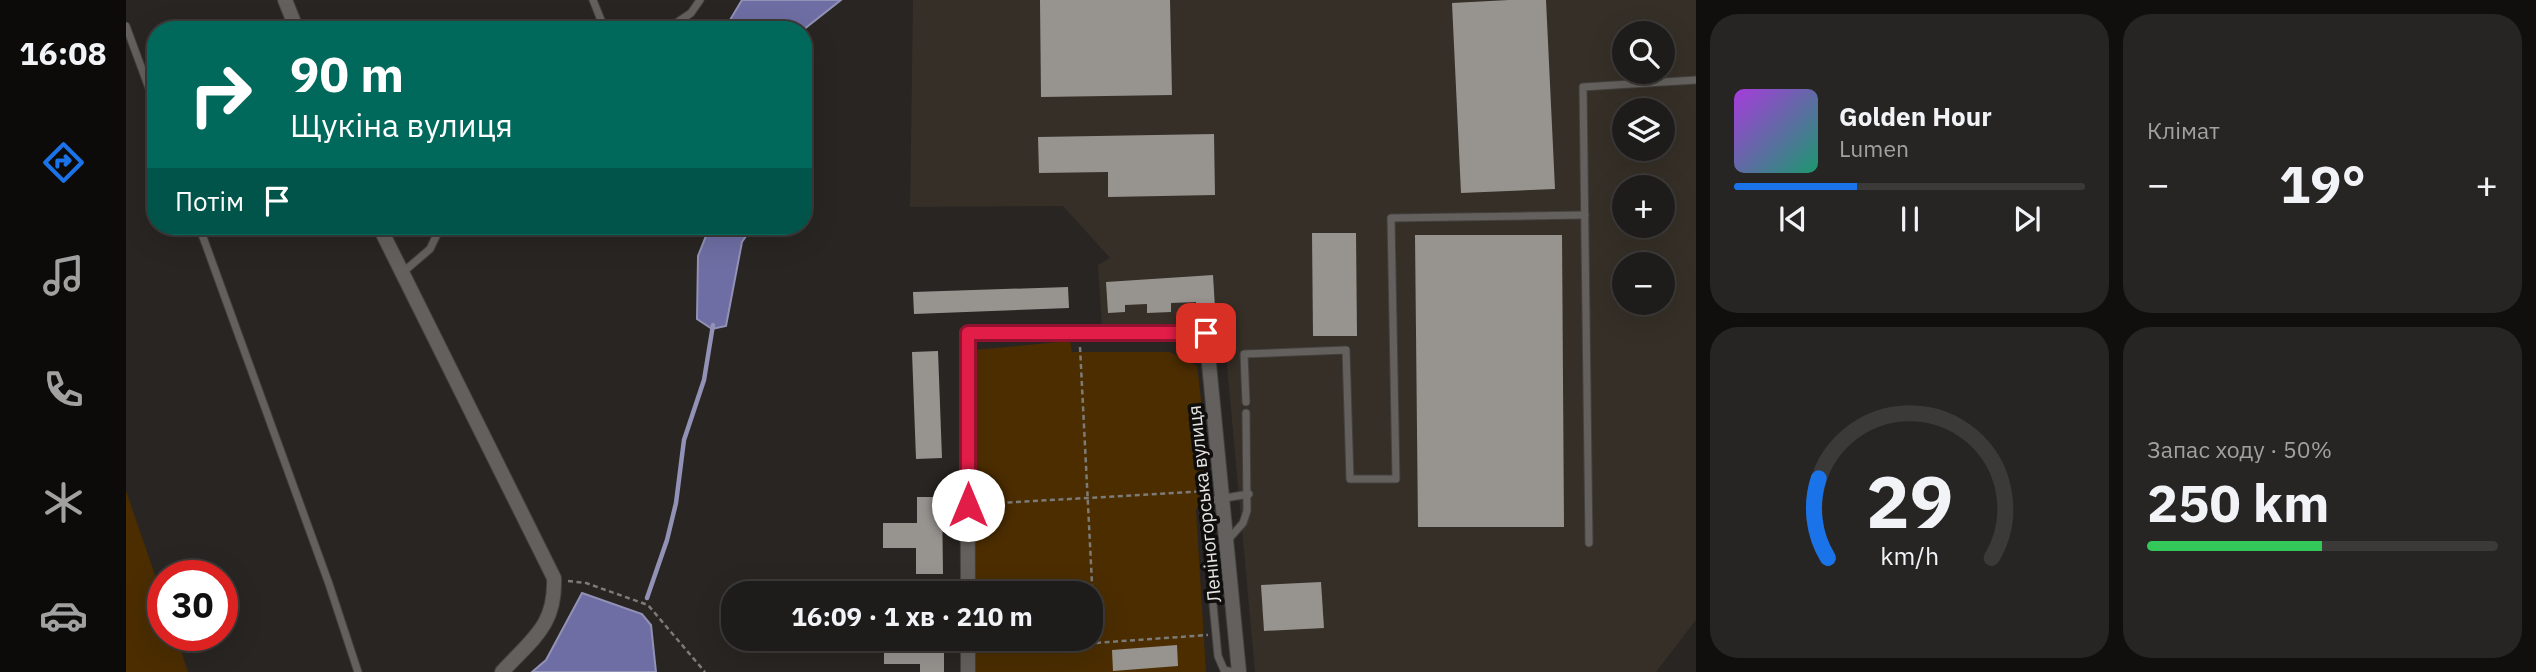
<!DOCTYPE html>
<html lang="uk">
<head>
<meta charset="utf-8">
<style>
	:root { --surface:#1e1c1a; --page:#262523; --text:#f1f3f6; --muted:#a1a1a2; --line:#3c3a39; --accent:#1a73e8 }
	body { margin:0; font-family:"IBM Plex Sans",sans-serif; background:var(--page); color:var(--text); height:100vh; display:flex; flex-direction:column; font-size:26px; white-space:nowrap }
	* { box-sizing:border-box; margin:0 }
	p { font-size:23px; color:var(--muted) }
	.icon { flex:none; width:38px; height:38px; fill:none; stroke:currentColor; stroke-width:2; stroke-linecap:round; stroke-linejoin:round }
	.map { position:relative; flex:1; overflow:hidden }
	.side { display:flex; flex-direction:column; gap:14px; padding:14px; background:#100f0e; width:840px }
	.side>* { flex:none }
	.hud { position:absolute; left:21px; top:21px; width:665px; height:214px; border-radius:28px; box-shadow:0 7px 28px #0002,0 0 0 2px var(--line); background:#00695c; color:#fff; overflow:hidden }
	.tools { position:absolute; left:1486px; top:21px; display:grid; gap:14px }
	.tools a { display:grid; place-items:center; width:63px; height:63px; border-radius:50%; background:var(--surface); box-shadow:0 7px 28px #0002,0 0 0 2px var(--line); font-size:35px }
	.speed { position:absolute; left:21px; top:560px; display:flex; gap:14px; font-size:35px; font-weight:700; text-align:center }
	.speed>* { display:grid; place-content:center; width:91px; height:91px; border-radius:50%; background:var(--surface); box-shadow:0 7px 28px #0002,0 0 0 2px var(--line); line-height:1 }
	.speed .limit { border:10px solid #d22; background:#fff; color:#111 }
	.pin { position:absolute; display:grid; place-items:center; width:60px; height:60px; color:#fff; margin:-30px; border-radius:14px; box-shadow:0 4px 10px #0006 }
	.me { position:absolute; width:77px; margin:-38px; rotate:0deg; stroke-linejoin:round; filter:drop-shadow(0 0 5px #0008) }
	.turn { display:flex; align-items:center; gap:24px; height:147px; padding:0 28px; font-size:32px }
	.turn .icon { width:91px; height:91px; stroke-width:2.5 }
	.turn b { display:block; font-size:49px; line-height:60px }
	.then { display:flex; align-items:center; height:66px; padding:0 28px; background:#0003; gap:14px; font-size:26px }
	.big { font-size:52px; font-weight:700; line-height:1.1 }
	.side .tile { flex:1; display:flex; flex-direction:column; justify-content:center; gap:10px; min-width:0; padding:0 24px; border-radius:28px; background:var(--page) }
	.side .dial { align-items:center; gap:0 }
	.dial svg { height:182px; overflow:visible; fill:none; stroke:var(--line); stroke-width:7; stroke-linecap:round; text-anchor:middle }
	.dial text { fill:var(--text); stroke:none }
	.song { display:flex; align-items:center; gap:21px }
	.cover { width:84px; height:84px; border-radius:10px; background:linear-gradient(135deg,hsl(280 70% 55%),hsl(160 70% 35%)) }
	.played { height:7px; border-radius:4px; background:linear-gradient(90deg,var(--accent) 35%,var(--line) 35%) }
	.keys { display:flex; justify-content:space-around; direction:ltr }
	.heat { display:flex; justify-content:space-between; align-items:center; font-size:38px; direction:ltr }
	.charge { height:10px; border-radius:5px; background:linear-gradient(90deg,#34c759 50%,var(--line) 0) }
	.side .tiles { flex:1; display:grid; gap:14px; grid-template-columns:repeat(2,1fr) }
	.trip { position:absolute; left:595px; top:581px; width:382px; height:70px; border-radius:28px; background:var(--surface); box-shadow:0 7px 28px #0002,0 0 0 2px var(--line); font-weight:700; line-height:70px; text-align:center }
	main { display:flex; flex:1; min-height:0 }
	.tabs { display:flex; flex-direction:column; width:126px; justify-content:space-around; align-items:center; background:#0c0b0a; color:var(--muted) }
	.tabs .icon { width:49px; height:49px }
	.tabs .current { color:var(--accent) }
	.tabs b { font-size:32px; color:var(--text) }
	.map>svg:first-child { display:block }
	.built { fill:#352f27; fill-rule:evenodd }
	.green { fill:#4b2d00 }
	.water { fill:#6e6ea4; stroke:#9291b6; stroke-width:2 }
	.lines { fill:none; stroke-linecap:round; stroke-linejoin:round }
	.stream { stroke:#9291b6; stroke-width:4.5 }
	.building { fill:#979490 }
	.service-casing { stroke:#43413e; stroke-width:9 }
	.minor-casing { stroke:#43413e; stroke-width:16 }
	.path { stroke:#7d7b78; stroke-width:2.5; stroke-dasharray:5 3.5; stroke-linecap:butt }
	.service { stroke:#64605d; stroke-width:7 }
	.minor { stroke:#64605d; stroke-width:14 }
	.route-casing { stroke:#92132f; stroke-width:18 }
	.route { stroke:#e11d48; stroke-width:12 }
	.labels { text-anchor:middle; stroke-width:7; stroke-linejoin:round; paint-order:stroke }
	.street-label { font-size:19px; fill:#e5e4e1; stroke:#0f0e0d }
</style>
</head>
<body>
<main>
<nav class="tabs">
<b>16:08</b>
<svg class="icon current" aria-label="directions" viewBox="0 0 24 24"><path d="M12 3l9 9-9 9-9-9zM9 14v-3h6M13 9l2 2-2 2"/></svg>
<svg class="icon" aria-label="music" viewBox="0 0 24 24"><path d="M9 18V5l10-2v13"/><circle cx="6" cy="18" r="3"/><circle cx="16" cy="16" r="3"/></svg>
<svg class="icon" aria-label="phone" viewBox="0 0 24 24"><path d="M5 4h4l2 5-3 2q2 4 5 5l2-3 5 2v4C11 20 4 13 5 4z"/></svg>
<svg class="icon" aria-label="climate" viewBox="0 0 24 24"><path d="M12 3v18M4 7l16 10M4 17L20 7"/></svg>
<svg class="icon" aria-label="car" viewBox="0 0 24 24"><path d="M5 17H2v-5l4-1 3-4h7l3 4 3 1v5h-3M9 17h6M6 11h13"/><circle cx="7" cy="17" r="2"/><circle cx="17" cy="17" r="2"/></svg>
</nav>
<div class="map">
<svg width="1570" height="672" viewBox="0 0 1570 672">
	<rect width="100%" height="100%" fill="#282522"/>
	<!-- built -->
	<path class="built" d="M 787,0 L 1570,0 L 1570,620 L 1530,672 L 1129,672 L 1097,322 L 976,329 L 972,265 L 984,258 L 937,206 L 784,207 ZM 1498,33 L 1536,33 L 1536,72 L 1498,72 ZM 1498,110 L 1536,110 L 1536,149 L 1498,149 ZM 1498,187 L 1536,187 L 1536,226 L 1498,226 ZM 1498,264 L 1536,264 L 1536,303 L 1498,303 Z"/>
	<!-- green -->
	<g class="green">
		<path d="M 944,341 L 946,352 L 1044,352 L 1071,366 L 1085,485 L 1070,510 L 1080,672 L 850,672 L 850,639 L 964,639 L 964,593 L 849,593 L 848,350 Z"/>
		<path d="M 0,491 L 37,598 L 37,635 L 50,635 L 62,672 L 0,672 Z"/>
	</g>
	<!-- water -->
	<g class="water">
		<path d="M 616,0 L 715,0 L 677,30 L 598,30 Z"/>
		<path d="M 584,226 L 627,226 L 616,242 L 600,326 L 586,329 L 571,319 L 572,256 Z"/>
		<path d="M 456,593 L 516,614 L 525,625 L 530,672 L 406,672 L 420,660 Z"/>
	</g>
	<g class="lines">
		<!-- stream -->
		<path class="stream" d="M 521,598 L 541,540 L 550,503 L 558,440 L 578,380 L 587,325"/>
	</g>
	<!-- building -->
	<g class="building">
		<path d="M 914,0 L 1044,0 L 1046,95 L 915,97 Z"/>
		<path d="M 1383,0 L 1420,0 L 1429,189 L 1335,193 L 1326,3 Z"/>
		<path d="M 1088,134 L 1089,195 L 982,197 L 982,172 L 913,173 L 912,137 Z"/>
		<path d="M 1186,233 L 1230,233 L 1231,336 L 1187,336 Z"/>
		<path d="M 1289,235 L 1436,235 L 1438,527 L 1292,527 Z"/>
		<path d="M 1087,275 L 1089,308 L 1070,309 L 1070,302 L 1045,303 L 1045,312 L 1021,313 L 1021,304 L 999,305 L 999,312 L 982,313 L 980,282 Z"/>
		<path d="M 942,287 L 943,308 L 788,314 L 787,292 Z"/>
		<path d="M 812,351 L 816,458 L 790,459 L 786,352 Z"/>
		<path d="M 791,497 L 816,497 L 817,574 L 790,574 L 790,548 L 757,548 L 757,523 L 791,523 Z"/>
		<path d="M 1195,582 L 1198,628 L 1138,631 L 1135,585 Z"/>
		<path d="M 793,639 L 818,639 L 818,672 L 794,672 L 794,664 L 758,664 L 758,641 L 793,641 Z"/>
		<path d="M 1051,645 L 1052,666 L 987,671 L 986,650 Z"/>
	</g>
	<g class="lines">
		<defs>
			<g id="service">
				<path d="M 467,0 L 479,30"/>
				<path d="M 0,26 L 30,107"/>
				<path d="M 540,30 L 565,13 L 574,0"/>
				<path d="M 73,226 L 203,584 L 232,672"/>
				<path d="M 276,273 L 304,249 L 315,226"/>
				<path d="M 1120,402 L 1118,354 L 1220,350 L 1224,479 L 1270,479 L 1265,218 L 1459,215"/>
				<path d="M 1101,541 L 1117,523 L 1121,511 L 1120,413"/>
				<path d="M 1463,543 L 1457,87 L 1570,80"/>
				<path d="M 1107,672 L 1098,670 L 1092,656 L 1079,521 L 1087,500 L 1123,494"/>
			</g>
			<g id="minor">
				<path d="M 159,0 L 171,30"/>
				<path d="M 253,226 L 428,578 C 430,626 406,639 376,672"/>
				<path d="M 842,593 L 841,333 L 1080,333 L 1113,672"/>
				<path d="M 842,639 L 842,672"/>
			</g>
		</defs>
		<!-- service casing -->
		<use href="#service" class="service-casing"/>
		<!-- minor casing -->
		<use href="#minor" class="minor-casing"/>
		<!-- path -->
		<g class="path">
			<path d="M 954,347 L 969,643 L 1082,635"/>
			<path d="M 856,504 L 1083,491"/>
			<path d="M 442,581 L 460,583 L 522,605 L 579,672"/>
		</g>
		<!-- service -->
		<use href="#service" class="service"/>
		<!-- minor -->
		<use href="#minor" class="minor"/>
	</g>
	<g class="lines">
		<defs>
			<path id="route" d="M 842,505 L 842,333 L 1080,333"/>
		</defs>
		<!-- route casing -->
		<use href="#route" class="route-casing"/>
		<!-- route -->
		<use href="#route" class="route"/>
	</g>
	<g class="labels">
		<!-- street labels -->
		<g class="street-label">
			<text transform="translate(1078 504) rotate(-96)" y="7">Леніногорська вулиця</text>
		</g>
	</g>
</svg>
<div class="tools">
<a><svg class="icon" aria-label="search" viewBox="0 0 24 24"><circle cx="10" cy="10" r="6"/><path d="M15 15l6 6"/></svg></a>
<a><svg class="icon" aria-label="layers" viewBox="0 0 24 24"><path d="M12 4l9 5-9 5-9-5zM3 14l9 5 9-5"/></svg></a>
<a>+</a>
<a>−</a>
</div>
<div class="speed"><div class="limit">30</div></div>
<div class="pin" style="left:1080px;top:333px;background:#d93025"><svg class="icon" aria-label="arrive" viewBox="0 0 24 24"><path d="M6 21V4h12l-3 4 3 4H6"/></svg></div>
<svg class="me" style="left:842px;top:505px" viewBox="-20 -20 40 40"><circle r="19" fill="#fff"/><path d="M0-13L10 11 0 6-10 11z" fill="#e11d48"/></svg>
<div class="trip">16:09 · 1 хв · 210 m</div>
<div class="hud">
<div class="turn"><svg class="icon" aria-label="right" viewBox="0 0 24 24"><path d="M7 20v-9h11M14 6l5 5-5 5"/></svg><div><b>90 m</b>Щукіна вулиця</div></div>
<div class="then">Потім<svg class="icon" aria-label="arrive" viewBox="0 0 24 24"><path d="M6 21V4h12l-3 4 3 4H6"/></svg></div>
</div>
</div>
<section class="side">
<div class="tiles">
<div class="tile">
<div class="song"><i class="cover"></i><div><b>Golden Hour</b><p>Lumen</p></div></div>
<div class="played"></div>
<div class="keys"><svg class="icon" aria-label="previous" viewBox="0 0 24 24"><path d="M18 5L8 12l10 7zM5 5v14"/></svg><svg class="icon" aria-label="pause" viewBox="0 0 24 24"><path d="M8 5v14M16 5v14"/></svg><svg class="icon" aria-label="next" viewBox="0 0 24 24"><path d="M6 5l10 7-10 7zM19 5v14"/></svg></div>
</div>
<div class="tile"><p>Клімат</p>
<div class="heat"><a>−</a><b class="big">19°</b><a>+</a></div>
</div>
<div class="tile dial"><svg viewBox="0 0 100 80">
<path d="M14 69A42 42 0 1 1 86 69"/>
<path d="M14 69A42 42 0 0 1 10 34" stroke="#1a73e8"/>
<text x="50" y="56" font-size="32" font-weight="700">29</text>
<text x="50" y="72" font-size="11">km/h</text>
</svg></div>
<div class="tile"><p>Запас ходу · 50%</p><b class="big">250 km</b><div class="charge"></div></div>
</div>
</section>
</main>
</body>
</html>
